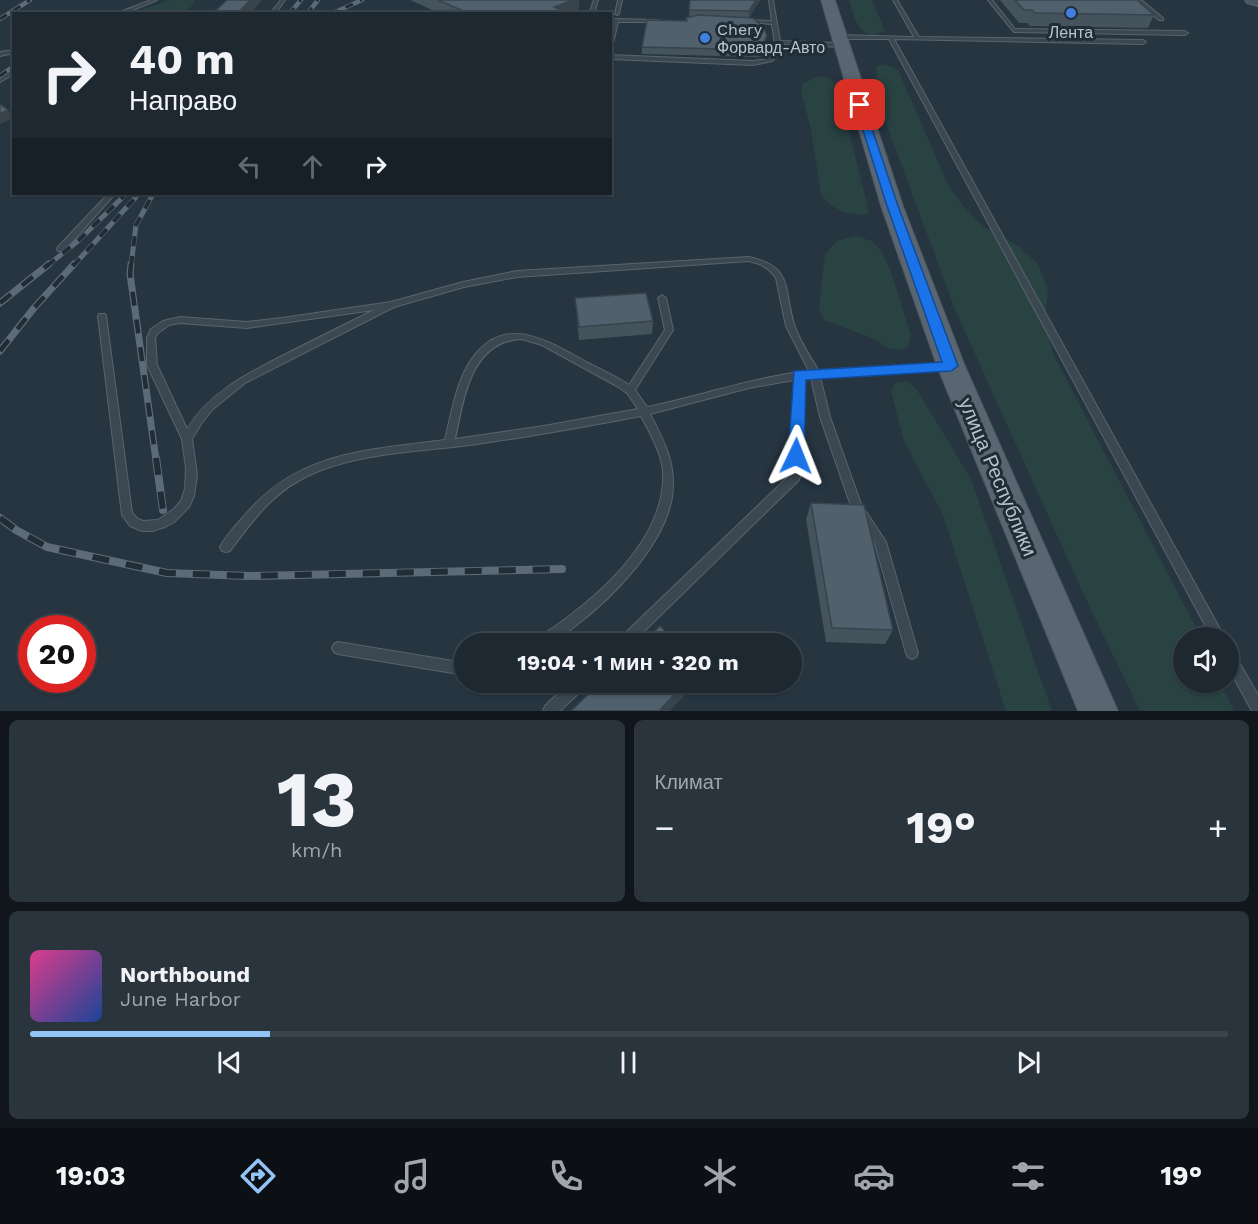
<!DOCTYPE html>
<html lang="ru">
<head>
<meta charset="utf-8">
<style>
	:root { --surface:#1d2831; --page:#2a343d; --text:#f1f3f6; --muted:#a0a6ab; --line:#3b444d; --accent:#92c5f6 }
	body { margin:0; font-family:"Work Sans",sans-serif; background:var(--page); color:var(--text); height:100vh; display:flex; flex-direction:column; font-size:22px; white-space:nowrap }
	* { box-sizing:border-box; margin:0 }
	p { font-size:20px; color:var(--muted) }
	.icon { flex:none; width:33px; height:33px; fill:none; stroke:currentColor; stroke-width:2; stroke-linecap:round; stroke-linejoin:round }
	.map { position:relative; height:711px; overflow:hidden }
	.sheet { display:flex; flex-direction:column; gap:9px; padding:9px; background:#10161b; flex:1 }
	.sheet>* { flex:none }
	.guide { position:absolute; left:12px; top:12px; width:600px; height:183px; border-radius:0px; box-shadow:0 2px 4px #0004,0 0 0 2px var(--line); background:#1d2831; color:var(--text); overflow:hidden }
	.tools { position:absolute; left:1173px; top:627px; display:grid; gap:12px }
	.tools a { display:grid; place-items:center; width:66px; height:66px; border-radius:50%; background:var(--surface); box-shadow:0 2px 4px #0004,0 0 0 2px var(--line); font-size:30px }
	.speed { position:absolute; left:18px; top:615px; display:flex; gap:12px; font-size:30px; font-weight:700; text-align:center }
	.speed>* { display:grid; place-content:center; width:78px; height:78px; border-radius:50%; background:var(--surface); box-shadow:0 2px 4px #0004,0 0 0 2px var(--line); line-height:1 }
	.speed .limit { border:9px solid #d22; background:#fff; color:#111 }
	.pin { position:absolute; display:grid; place-items:center; width:51px; height:51px; color:#fff; margin:-26px; border-radius:12px; box-shadow:0 3px 9px #0006 }
	.me { position:absolute; width:66px; margin:-33px; rotate:2deg; stroke-linejoin:round; filter:drop-shadow(0 0 4px #0008) }
	.turn { display:flex; align-items:center; gap:21px; height:126px; padding:0 18px; font-size:27px }
	.turn .icon { width:78px; height:78px; stroke-width:2.5 }
	.turn b { display:block; font-size:42px; line-height:51px }
	.lanes { display:flex; align-items:center; height:57px; padding:0 18px; background:#0003; justify-content:center; gap:30px; direction:ltr }
	.lanes .off { opacity:.35 }
	.big { font-size:45px; font-weight:700; line-height:1.1 }
	.sheet .card { flex:1; display:flex; flex-direction:column; justify-content:center; gap:9px; min-width:0; padding:0 21px; border-radius:9px; background:var(--page) }
	.sheet .dial { align-items:center; gap:0 }
	.dial b { font-size:78px; line-height:1 }
	.song { display:flex; align-items:center; gap:18px }
	.cover { width:72px; height:72px; border-radius:9px; background:linear-gradient(135deg,hsl(330 70% 55%),hsl(220 70% 35%)) }
	.played { height:6px; border-radius:3px; background:linear-gradient(90deg,var(--accent) 20%,var(--line) 20%) }
	.keys { display:flex; justify-content:space-around; direction:ltr }
	.heat { display:flex; justify-content:space-between; align-items:center; font-size:33px; direction:ltr }
	.sheet .tiles { flex:1; display:grid; gap:9px; grid-template-columns:1fr 1fr }
	.card:last-child { grid-column:span 2 }
	.trip { position:absolute; left:454px; top:633px; width:348px; height:60px; border-radius:30px; background:var(--surface); box-shadow:0 2px 4px #0004,0 0 0 2px var(--line); font-weight:700; line-height:60px; text-align:center }
	.dock { display:flex; height:96px; justify-content:space-around; align-items:center; background:#0c1014; color:var(--muted) }
	.dock .icon { width:42px; height:42px }
	.dock .selected { color:var(--accent) }
	.dock b { font-size:27px; color:var(--text) }
	.map>svg:first-child { display:block }
	.green { fill:#294242 }
	.lines { fill:none; stroke-linecap:round; stroke-linejoin:round }
	.service-casing { stroke:#59656e; stroke-width:2 }
	.secondary-casing { stroke:#59656e; stroke-width:2 }
	.primary-casing { stroke:#45505a; stroke-width:2 }
	.service { fill:#3b4751; fill-rule:evenodd }
	.secondary { fill:#495664; fill-rule:evenodd }
	.primary { fill:#596671; fill-rule:evenodd }
	.rail-far3-casing { stroke:#5d6b78; stroke-width:4.5 }
	.rail-far2-casing { stroke:#5d6b78; stroke-width:5 }
	.rail-far1-casing { stroke:#5d6b78; stroke-width:7 }
	.rail-casing { stroke:#5d6b78; stroke-width:8 }
	.rail-far3 { stroke:#202c36; stroke-width:3; stroke-dasharray:8; stroke-linecap:butt }
	.rail-far2 { stroke:#202c36; stroke-width:4; stroke-dasharray:10; stroke-linecap:butt }
	.rail-far1 { stroke:#202c36; stroke-width:4.5; stroke-dasharray:14; stroke-linecap:butt }
	.rail { stroke:#202c36; stroke-width:6; stroke-dasharray:17; stroke-linecap:butt }
	.wall { fill:#45535d }
	.shaded-wall { fill:#38434c }
	.building { fill:#50606c; stroke:#38434c; stroke-width:1.5 }
	.route { fill:#1a73e8; stroke:#114b97; stroke-width:1.5 }
	.shop-dot { fill:#3f7fe0; stroke:#202c36; stroke-width:2 }
	.labels { text-anchor:middle; stroke-width:6; stroke-linejoin:round; paint-order:stroke }
	.far-poi-label { font-size:16px; fill:#b8c2cb; stroke:#202c36; text-anchor:start }
	.street-label { font-size:20px; fill:#b8c2cb; stroke:#202c36 }
</style>
</head>
<body>
<div class="map">
<svg width="1258" height="711" viewBox="0 0 1258 711">
	<rect width="100%" height="100%" fill="#273541"/>
	<!-- green -->
	<g class="green">
		<path d="M 171,0 L 193,0 L 195,3 L 184,13 L 130,13 Z"/>
		<path d="M 849,0 L 872,0 L 885,31 C 860,44 854,17 849,0 Z"/>
		<path d="M 886,64 L 898,70 L 949,187 L 965,208 L 983,226 L 1018,246 L 1037,263 L 1048,289 L 1045,321 L 1054,356 L 1201,637 L 1184,638 L 1184,682 L 1221,683 L 1234,711 L 1140,711 L 1085,597 L 956,312 L 880,107 L 876,68 L 879,65 Z"/>
		<path d="M 820,76 L 827,77 L 838,86 L 869,212 L 864,215 C 846,214 832,210 821,194 L 811,130 L 801,92 L 803,83 Z"/>
		<path d="M 856,236 L 872,241 L 881,251 L 890,269 L 911,335 L 908,347 L 900,350 L 888,348 L 872,338 L 824,320 L 819,309 L 825,254 L 837,241 Z"/>
		<path d="M 907,381 L 917,390 L 971,479 L 1052,711 L 1006,711 L 943,515 L 904,441 L 891,391 L 895,383 Z"/>
	</g>
	<g class="lines">
		<defs>
			<g id="service">
				<path d="M 151,0 L 157,0 L 123,14 L 115,14 Z"/>
				<path d="M 281,0 L 285,0 L 275,14 L 270,14 Z"/>
				<path d="M 594,0 L 598,0 L 594,14 L 589,14 Z"/>
				<path d="M 618,0 L 622,0 L 619,14 L 617,15 L 615,14 Z"/>
				<path d="M 769,0 L 773,0 L 780,41 L 840,43 L 843,45 L 840,47 L 780,44 L 782,51 L 772,61 L 753,65 L 610,59 L 610,55 L 753,61 L 768,59 L 776,51 L 772,24 L 747,22 L 745,21 L 747,20 L 772,21 Z"/>
				<path d="M 893,0 L 897,0 L 919,37 L 1143,40 L 1146,42 L 1143,44 L 894,39 L 1225,638 L 1212,638 L 889,39 L 838,39 L 835,37 L 838,35 L 914,37 Z"/>
				<path d="M 988,0 L 992,0 L 1015,29 L 1185,31 L 1188,33 L 1185,35 L 1014,32 Z"/>
				<path d="M 1136,0 L 1141,0 L 1163,18 L 1163,20 L 1159,20 Z"/>
				<path d="M 614,19 L 658,20 L 660,21 L 658,22 L 618,22 L 613,43 L 610,44 L 610,31 Z"/>
				<path d="M 14,50 L 14,53 L 0,56 L 0,52 Z"/>
				<path d="M 14,69 L 14,74 L 0,82 L 0,78 Z"/>
				<path d="M 108,194 L 115,194 L 64,251 L 58,251 L 57,249 L 58,247 Z"/>
				<path d="M 749,257 C 794,267 783,288 794,324 C 799,340 810,356 818,370 L 948,363 L 953,366 L 948,369 L 820,377 L 830,417 L 861,504 L 886,542 L 918,653 L 916,657 L 912,659 L 908,657 L 906,653 L 875,544 L 851,506 L 820,417 L 811,378 L 804,379 L 800,477 L 799,480 L 631,644 L 616,644 L 618,640 L 790,475 L 794,380 L 749,388 L 650,414 C 664,441 677,465 672,497 C 664,546 612,598 574,627 C 567,632 559,641 551,643 C 546,645 538,644 533,644 L 535,640 C 589,605 667,543 663,471 C 661,452 650,433 641,416 C 584,427 527,437 470,445 C 415,452 349,453 300,480 C 270,496 250,524 230,551 L 226,552 L 222,551 L 220,547 C 226,535 237,524 246,514 C 299,451 369,450 445,440 C 451,415 455,388 468,365 C 501,310 546,340 588,363 C 602,370 616,376 629,385 L 665,330 L 658,298 L 662,295 L 666,298 L 673,330 L 635,390 L 647,407 C 701,396 754,377 809,371 L 786,326 L 776,278 C 769,268 761,264 749,261 L 517,277 L 464,287 L 394,307 L 245,383 L 213,409 L 201,424 L 192,439 L 197,475 L 194,496 L 189,507 L 174,522 L 165,527 L 152,531 L 142,531 L 130,526 L 122,515 L 98,316 L 99,314 L 105,314 L 106,316 L 132,513 L 138,519 L 143,521 L 158,520 L 174,509 L 181,501 L 185,489 L 186,468 L 182,439 L 147,365 L 147,338 L 151,329 L 163,321 L 180,317 L 247,322 L 282,318 L 391,302 L 463,282 L 517,271 ZM 374,310 C 346,324 318,338 290,352 C 251,372 211,390 187,429 L 157,365 L 155,338 L 158,333 L 169,325 L 180,323 L 247,328 ZM 522,339 L 542,345 L 615,385 L 627,393 L 638,409 L 544,426 L 455,439 C 464,399 470,341 522,339 Z"/>
				<path d="M 338,642 L 453,661 L 465,660 L 465,672 L 453,673 L 338,654 L 334,652 L 332,648 L 334,644 Z"/>
				<path d="M 1228,648 L 1232,650 L 1258,695 L 1258,711 L 1252,711 L 1228,667 Z"/>
				<path d="M 570,682 L 586,682 L 585,687 L 560,711 L 543,711 L 545,706 Z"/>
			</g>
			<path id="secondary" d="M 1245,0 L 1258,0 L 1258,6 L 1247,3 Z"/>
			<path id="primary" d="M 821,0 L 835,0 L 903,206 L 965,366 L 1118,711 L 1078,711 L 937,366 L 881,206 Z"/>
		</defs>
		<!-- service casing -->
		<use href="#service" class="service-casing"/>
		<!-- secondary casing -->
		<use href="#secondary" class="secondary-casing"/>
		<!-- primary casing -->
		<use href="#primary" class="primary-casing"/>
		<!-- service -->
		<use href="#service" class="service"/>
		<!-- secondary -->
		<use href="#secondary" class="secondary"/>
		<!-- primary -->
		<use href="#primary" class="primary"/>
		<defs>
			<g id="rail-far3">
				<path d="M 289,14 L 301,0"/>
				<path d="M 307,14 L 318,0"/>
				<path d="M 331,14 L 362,0"/>
				<path d="M 0,19 L 30,0"/>
				<path d="M 0,76 L 14,66"/>
			</g>
			<g id="rail-far2">
				<path d="M 47,266 L 79,240 L 126,194"/>
				<path d="M 73,266 L 136,197"/>
				<path d="M 131,266 L 136,225 L 153,194"/>
			</g>
			<g id="rail-far1">
				<path d="M 131,264 L 130,274 L 156,460"/>
				<path d="M 0,303 L 49,264"/>
				<path d="M 0,351 L 34,308 L 74,264"/>
			</g>
			<g id="rail">
				<path d="M 156,458 L 163,510"/>
				<path d="M 0,518 L 16,530 L 47,547 L 167,573 L 249,576 L 562,569"/>
			</g>
		</defs>
		<!-- rail-far3 casing -->
		<use href="#rail-far3" class="rail-far3-casing"/>
		<!-- rail-far2 casing -->
		<use href="#rail-far2" class="rail-far2-casing"/>
		<!-- rail-far1 casing -->
		<use href="#rail-far1" class="rail-far1-casing"/>
		<!-- rail casing -->
		<use href="#rail" class="rail-casing"/>
		<!-- rail-far3 -->
		<use href="#rail-far3" class="rail-far3"/>
		<!-- rail-far2 -->
		<use href="#rail-far2" class="rail-far2"/>
		<!-- rail-far1 -->
		<use href="#rail-far1" class="rail-far1"/>
		<!-- rail -->
		<use href="#rail" class="rail"/>
	</g>
	<!-- wall -->
	<g class="wall">
		<path d="M 410,0 L 579,0 L 579,11 L 572,14 L 441,14 Z"/>
		<path d="M 690,0 L 760,0 L 749,18 L 767,35 L 766,42 L 759,57 L 642,54 L 642,47 L 686,21 L 686,18 L 691,17 L 689,17 Z"/>
		<path d="M 1000,0 L 1137,0 L 1154,15 L 1148,28 L 1030,26 L 1027,23 L 1019,23 Z"/>
		<path d="M 575,298 L 653,321 L 652,334 L 579,340 Z"/>
		<path d="M 811,503 L 893,630 L 885,644 L 826,642 L 806,519 Z"/>
	</g>
	<!-- shaded-wall -->
	<g class="shaded-wall">
		<path d="M 250,0 L 262,0 L 250,14 L 237,14 Z"/>
		<path d="M 573,0 L 579,0 L 579,11 L 572,14 L 555,14 L 554,7 Z"/>
		<path d="M 756,0 L 760,0 L 749,18 L 749,11 Z"/>
		<path d="M 767,35 L 766,42 L 759,57 L 760,50 Z"/>
		<path d="M 8,110 L 13,118 L 0,124 L 0,114 Z"/>
		<path d="M 686,682 L 697,682 L 670,711 L 659,711 Z"/>
	</g>
	<!-- building -->
	<g class="building">
		<path d="M 227,0 L 250,0 L 237,14 L 212,14 Z"/>
		<path d="M 438,0 L 573,0 L 554,7 L 566,12 L 561,14 L 470,14 Z"/>
		<path d="M 690,0 L 756,0 L 749,11 L 689,10 Z"/>
		<path d="M 1015,0 L 1137,0 L 1154,15 L 1035,13 L 1032,10 L 1024,10 Z"/>
		<path d="M 698,15 L 753,18 L 763,27 L 767,35 L 760,50 L 642,47 L 647,20 L 687,21 L 686,18 Z"/>
		<path d="M 0,104 L 8,110 L 0,114 Z"/>
		<path d="M 646,293 L 653,321 L 579,327 L 575,298 Z"/>
		<path d="M 811,503 L 864,505 L 893,630 L 832,628 Z"/>
		<path d="M 660,626 L 677,644 L 642,644 Z"/>
		<path d="M 601,682 L 686,682 L 659,711 L 571,711 Z"/>
	</g>
	<!-- route -->
	<path class="route" d="M 860,102 L 864,105 L 898,206 L 958,366 L 951,371 L 806,380 L 804,456 L 802,461 L 796,463 L 791,461 L 788,456 L 794,371 L 942,362 L 887,206 L 855,105 Z"/>
	<!-- markers -->
	<g class="shop-dot">
		<circle cx="1071" cy="13" r="6"/>
		<circle cx="705" cy="38" r="6"/>
	</g>
	<g class="labels">
		<!-- far-poi labels -->
		<g class="far-poi-label">
			<text x="717" y="35">Chery<tspan x="717" dy="18">Форвард-Авто</tspan></text>
			<text x="1071" y="38" text-anchor="middle">Лента</text>
		</g>
		<!-- street labels -->
		<g class="street-label">
			<text transform="translate(998 477) rotate(67)" y="7">улица Республики</text>
		</g>
	</g>
</svg>
<div class="tools">
<a><svg class="icon" aria-label="sound" viewBox="0 0 24 24"><path d="M4 9h4l5-4v14l-5-4H4zM17 9q2 3 0 6"/></svg></a>
</div>
<div class="speed"><div class="limit">20</div></div>
<div class="pin" style="left:860px;top:105px;background:#d93025"><svg class="icon" aria-label="arrive" viewBox="0 0 24 24"><path d="M6 21V4h12l-3 4 3 4H6"/></svg></div>
<svg class="me" style="left:796px;top:456px" viewBox="-20 -20 40 40"><path d="M0-17L14 15 0 8-14 15z" fill="#1a73e8" stroke="#fff" stroke-width="4"/></svg>
<div class="trip">19:04 · 1 мин · 320 m</div>
<div class="guide">
<div class="turn"><svg class="icon" aria-label="right" viewBox="0 0 24 24"><path d="M7 20v-9h11M14 6l5 5-5 5"/></svg><div><b>40 m</b>Направо</div></div>
<div class="lanes"><svg class="icon off" aria-label="left" viewBox="0 0 24 24"><path d="M17 20v-9H6M10 6l-5 5 5 5"/></svg><svg class="icon off" aria-label="ahead" viewBox="0 0 24 24"><path d="M12 20V5M6 11l6-6 6 6"/></svg><svg class="icon" aria-label="right" viewBox="0 0 24 24"><path d="M7 20v-9h11M14 6l5 5-5 5"/></svg></div>
</div>
</div>
<section class="sheet">
<div class="tiles">
<div class="card dial"><b>13</b><p>km/h</p></div>
<div class="card"><p>Климат</p>
<div class="heat"><a>−</a><b class="big">19°</b><a>+</a></div>
</div>
<div class="card">
<div class="song"><i class="cover"></i><div><b>Northbound</b><p>June Harbor</p></div></div>
<div class="played"></div>
<div class="keys"><svg class="icon" aria-label="previous" viewBox="0 0 24 24"><path d="M18 5L8 12l10 7zM5 5v14"/></svg><svg class="icon" aria-label="pause" viewBox="0 0 24 24"><path d="M8 5v14M16 5v14"/></svg><svg class="icon" aria-label="next" viewBox="0 0 24 24"><path d="M6 5l10 7-10 7zM19 5v14"/></svg></div>
</div>
</div>
</section>
<nav class="dock">
<b>19:03</b>
<svg class="icon selected" aria-label="directions" viewBox="0 0 24 24"><path d="M12 3l9 9-9 9-9-9zM9 14v-3h6M13 9l2 2-2 2"/></svg>
<svg class="icon" aria-label="music" viewBox="0 0 24 24"><path d="M9 18V5l10-2v13"/><circle cx="6" cy="18" r="3"/><circle cx="16" cy="16" r="3"/></svg>
<svg class="icon" aria-label="phone" viewBox="0 0 24 24"><path d="M5 4h4l2 5-3 2q2 4 5 5l2-3 5 2v4C11 20 4 13 5 4z"/></svg>
<svg class="icon" aria-label="climate" viewBox="0 0 24 24"><path d="M12 3v18M4 7l16 10M4 17L20 7"/></svg>
<svg class="icon" aria-label="car" viewBox="0 0 24 24"><path d="M5 17H2v-5l4-1 3-4h7l3 4 3 1v5h-3M9 17h6M6 11h13"/><circle cx="7" cy="17" r="2"/><circle cx="17" cy="17" r="2"/></svg>
<svg class="icon" aria-label="filters" viewBox="0 0 24 24"><path d="M4 7h16M4 17h16"/><circle cx="9" cy="7" r="2"/><circle cx="15" cy="17" r="2"/></svg>
<b>19°</b>
</nav>
</body>
</html>
